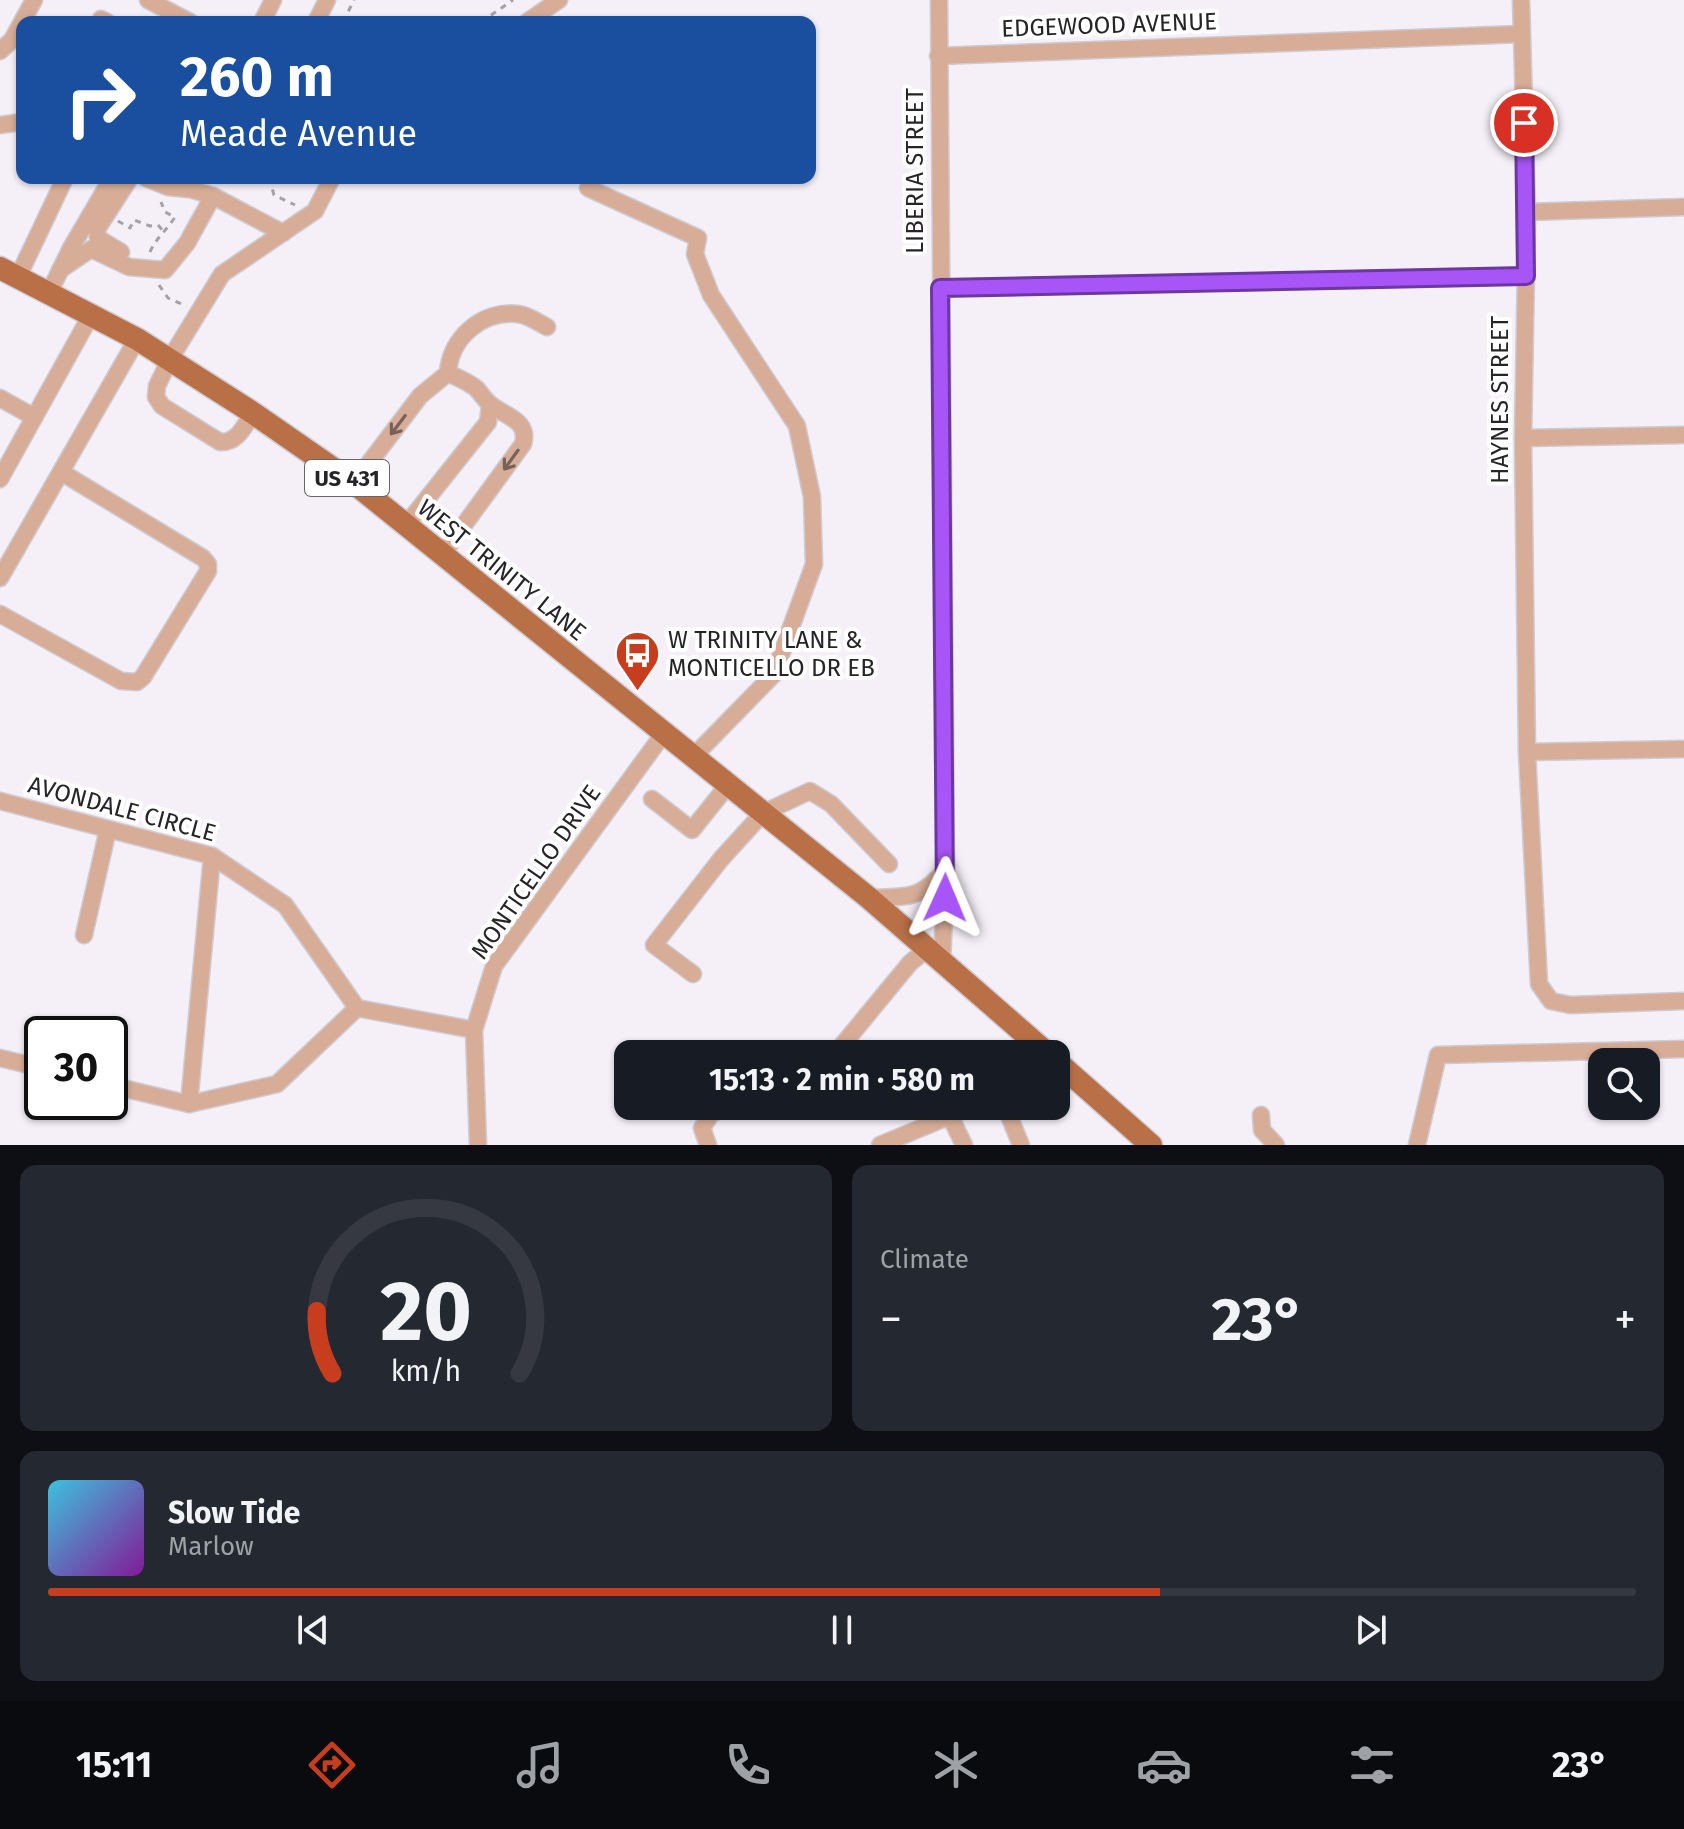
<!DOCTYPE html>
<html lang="en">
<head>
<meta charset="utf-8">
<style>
	:root { --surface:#171b24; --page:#242831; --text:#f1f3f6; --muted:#9ea1a6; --line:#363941; --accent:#c73d1d }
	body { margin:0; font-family:"Fira Sans",sans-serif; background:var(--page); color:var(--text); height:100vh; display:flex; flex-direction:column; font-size:30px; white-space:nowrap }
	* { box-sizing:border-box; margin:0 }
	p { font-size:26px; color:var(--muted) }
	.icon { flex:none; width:44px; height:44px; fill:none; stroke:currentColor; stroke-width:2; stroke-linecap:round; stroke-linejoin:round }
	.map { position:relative; height:1145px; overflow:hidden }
	.drawer { display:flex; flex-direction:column; gap:20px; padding:20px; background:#0d0f14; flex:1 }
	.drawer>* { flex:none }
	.top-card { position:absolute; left:16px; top:16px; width:800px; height:168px; border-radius:16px; box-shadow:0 2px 6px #0004; background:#1a4fa0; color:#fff; overflow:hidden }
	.fabs { position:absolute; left:1588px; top:1048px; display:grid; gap:16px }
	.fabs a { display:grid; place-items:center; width:72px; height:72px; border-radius:16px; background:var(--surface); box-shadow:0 2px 6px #0004; font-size:40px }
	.speed { position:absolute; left:24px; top:1016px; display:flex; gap:16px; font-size:40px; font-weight:700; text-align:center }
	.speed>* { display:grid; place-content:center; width:104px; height:104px; border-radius:50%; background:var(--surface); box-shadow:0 2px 6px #0004; line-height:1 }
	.speed .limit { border:4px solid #111; border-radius:12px; background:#fff; color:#111 }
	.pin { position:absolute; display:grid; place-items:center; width:68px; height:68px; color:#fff; margin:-34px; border:4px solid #fff; border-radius:50%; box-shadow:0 2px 8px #0007 }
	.me { position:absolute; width:88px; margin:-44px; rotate:1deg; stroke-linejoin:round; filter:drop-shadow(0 0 6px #0008) }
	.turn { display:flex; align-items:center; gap:28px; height:168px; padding:0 32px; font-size:36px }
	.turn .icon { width:104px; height:104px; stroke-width:2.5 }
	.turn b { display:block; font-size:56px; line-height:68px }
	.big { font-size:60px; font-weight:700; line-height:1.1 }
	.drawer .tile { flex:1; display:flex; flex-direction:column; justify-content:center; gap:12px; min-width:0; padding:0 28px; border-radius:16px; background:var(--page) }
	.drawer .dial { align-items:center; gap:0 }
	.dial svg { height:208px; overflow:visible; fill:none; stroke:var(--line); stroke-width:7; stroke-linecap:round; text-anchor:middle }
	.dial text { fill:var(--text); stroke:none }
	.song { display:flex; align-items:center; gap:24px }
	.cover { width:96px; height:96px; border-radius:12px; background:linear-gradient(135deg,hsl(190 70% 55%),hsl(290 70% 35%)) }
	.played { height:8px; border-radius:4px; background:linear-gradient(90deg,var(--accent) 70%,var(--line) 70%) }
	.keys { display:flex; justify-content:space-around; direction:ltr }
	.heat { display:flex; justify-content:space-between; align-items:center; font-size:44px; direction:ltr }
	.drawer .tiles { flex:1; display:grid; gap:20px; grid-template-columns:1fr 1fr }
	.tile:last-child { grid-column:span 2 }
	.trip { position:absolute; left:614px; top:1040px; width:456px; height:80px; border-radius:16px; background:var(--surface); box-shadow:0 2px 6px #0004; font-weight:700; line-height:80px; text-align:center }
	.tab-bar { display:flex; height:128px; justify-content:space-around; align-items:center; background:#090b0e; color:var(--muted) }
	.tab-bar .icon { width:56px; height:56px }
	.tab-bar .selected { color:var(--accent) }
	.tab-bar b { font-size:36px; color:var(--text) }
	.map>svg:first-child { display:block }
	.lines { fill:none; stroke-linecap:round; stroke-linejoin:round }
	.minor-casing { stroke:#d0cbd2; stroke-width:19 }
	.major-casing { stroke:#d0cbd2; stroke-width:25 }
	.path { stroke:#a5a1a7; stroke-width:3; stroke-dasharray:6 6; stroke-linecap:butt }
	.minor { stroke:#d7ad97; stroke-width:16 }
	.major { stroke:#ba7047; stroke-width:22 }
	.oneway { stroke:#766259 }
	.route-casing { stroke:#6d37a1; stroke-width:20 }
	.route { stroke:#a855f7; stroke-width:14 }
	.labels { text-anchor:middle; stroke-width:8; stroke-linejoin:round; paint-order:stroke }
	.shield { fill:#fff; stroke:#676668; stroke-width:2 }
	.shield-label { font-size:22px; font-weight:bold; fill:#262427 }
	.street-label { font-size:24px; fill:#262427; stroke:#fff }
	.poi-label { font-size:24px; fill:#262427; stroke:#fff; text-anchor:start }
</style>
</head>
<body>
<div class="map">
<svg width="1684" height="1145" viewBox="0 0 1684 1145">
	<rect width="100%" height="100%" fill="#f5f0f8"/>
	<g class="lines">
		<defs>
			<g id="minor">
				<path d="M 148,0 L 190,22"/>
				<path d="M 939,0 L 946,870 L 942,963"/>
				<path d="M 1521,0 L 1527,212 L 1523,438 L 1527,752 L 1539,984 L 1551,1001 L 1570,1005 L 1684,1001"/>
				<path d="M 100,22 L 101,19 L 107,22"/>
				<path d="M 262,22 L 273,0"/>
				<path d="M 316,22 L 327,0"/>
				<path d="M 527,22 L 559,0"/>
				<path d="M 0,51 L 12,40 L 34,0"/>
				<path d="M 938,56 L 1521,34"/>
				<path d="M 0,125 L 22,122"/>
				<path d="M 146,178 L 168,187 L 188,189"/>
				<path d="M 175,178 L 193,190 L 213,196 L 283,233"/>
				<path d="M 588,188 L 698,238 L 695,254 L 711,295 L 797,426 L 812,497 L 814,564 L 774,674 L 693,757"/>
				<path d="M 1527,212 L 1684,207"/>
				<path d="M 121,252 L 98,238 L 97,229 L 130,178"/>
				<path d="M 60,270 L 91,249 L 129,267 L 165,270 L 187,243 L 213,196"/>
				<path d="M 18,277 L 65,178"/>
				<path d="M 940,288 L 1526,276"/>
				<path d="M 49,293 L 71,248 L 112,178"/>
				<path d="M 0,398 L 34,417"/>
				<path d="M 253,413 C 244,426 238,443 220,442 L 162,406 L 156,397 L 157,386 L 170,359 L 222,274 L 315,211 L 332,178"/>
				<path d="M 1523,438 L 1684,435"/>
				<path d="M 0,479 L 91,315"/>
				<path d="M 354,483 L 420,396 L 448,373 C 450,338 482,310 518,314 C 528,315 539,323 547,327"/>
				<path d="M 406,525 L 488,422 L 490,405"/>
				<path d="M 442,555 L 523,444 C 530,420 504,416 490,404 C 485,400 481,394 477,389 C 469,382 458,378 448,373"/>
				<path d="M 0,578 L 137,339"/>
				<path d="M 0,614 L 121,681 L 137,682 L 143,677 L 208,571 L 208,564 L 203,558 L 61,472"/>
				<path d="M 1527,752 L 1684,749"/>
				<path d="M 652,799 L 692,830 L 728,785"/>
				<path d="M 0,801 L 212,856 L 285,905 L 357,1008"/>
				<path d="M 869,898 C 909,896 917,901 946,870"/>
				<path d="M 84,935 L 108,829"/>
				<path d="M 693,974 L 654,945 L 721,859 L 763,813 L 810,791 L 831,804 L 889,864"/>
				<path d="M 357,1008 L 474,1030"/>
				<path d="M 835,1054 L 910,963 L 927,949"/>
				<path d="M 0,1058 L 42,1068"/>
				<path d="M 110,1085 L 189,1104 L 277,1084 L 357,1008"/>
				<path d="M 189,1104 L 212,856"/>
				<path d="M 1005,1106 L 1021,1145"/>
				<path d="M 1261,1115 L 1262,1130 L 1276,1145"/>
				<path d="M 950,1116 L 964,1145"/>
				<path d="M 478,1145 L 474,1030 L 494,966 L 664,733"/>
				<path d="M 708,1145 L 702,1128 L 711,1114 L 728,1106"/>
				<path d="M 880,1145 L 974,1106"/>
				<path d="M 1417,1145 L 1438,1055 L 1684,1049"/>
			</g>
			<g id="major">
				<path d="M 0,268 L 137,339 L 253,413 L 354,483 L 869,898 L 1048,1054"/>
				<path d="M 1056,1061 L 1151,1145"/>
			</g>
		</defs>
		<!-- minor casing -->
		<use href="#minor" class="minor-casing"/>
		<!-- major casing -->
		<use href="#major" class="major-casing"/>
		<!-- path -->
		<g class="path">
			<path d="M 343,22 L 354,0"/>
			<path d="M 481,22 L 513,0"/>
			<path d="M 269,178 L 274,195 L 295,205"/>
			<path d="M 118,221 L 130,228 L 134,220 L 150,226 L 158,225 L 164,232"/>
			<path d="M 150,252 C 156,238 167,230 175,217 L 165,212 L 161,202"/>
			<path d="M 159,285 L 168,298 L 184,305"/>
		</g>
		<!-- minor -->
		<use href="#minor" class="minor"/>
		<!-- major -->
		<use href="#major" class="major"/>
	</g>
	<!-- one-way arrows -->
	<defs><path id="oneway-shaft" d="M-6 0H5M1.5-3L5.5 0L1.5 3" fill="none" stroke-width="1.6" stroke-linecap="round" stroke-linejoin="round" transform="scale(2)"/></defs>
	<g class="oneway">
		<use href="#oneway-shaft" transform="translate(398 425) rotate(127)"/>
		<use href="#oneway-shaft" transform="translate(511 460) rotate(126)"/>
	</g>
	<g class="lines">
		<defs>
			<path id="route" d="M 945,898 L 940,288 L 1526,276 L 1524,123"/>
		</defs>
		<!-- route casing -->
		<use href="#route" class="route-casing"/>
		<!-- route -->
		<use href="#route" class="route"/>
	</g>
	<!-- icons -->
	<defs>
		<symbol id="bus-pin" viewBox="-11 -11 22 30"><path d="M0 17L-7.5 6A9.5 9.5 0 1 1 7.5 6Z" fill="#c73d1d" stroke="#fff"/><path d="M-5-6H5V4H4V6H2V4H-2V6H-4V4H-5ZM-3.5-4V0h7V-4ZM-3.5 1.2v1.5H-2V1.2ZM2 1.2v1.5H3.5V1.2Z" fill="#fff"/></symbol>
	</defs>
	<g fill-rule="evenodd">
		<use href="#bus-pin" x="612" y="628" width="51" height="69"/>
	</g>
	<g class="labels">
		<!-- shield labels -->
		<rect class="shield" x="305" y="460" width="84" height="36" rx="6"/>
		<g class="shield-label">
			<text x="347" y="486">US 431</text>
		</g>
		<!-- street labels -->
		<g class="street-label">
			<text transform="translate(1109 25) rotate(-2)" y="8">EDGEWOOD AVENUE</text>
			<text transform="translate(915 171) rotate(-90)" y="8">LIBERIA STREET</text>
			<text transform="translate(1500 400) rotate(-90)" y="8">HAYNES STREET</text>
			<text transform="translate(502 570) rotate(39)" y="8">WEST TRINITY LANE</text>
			<text transform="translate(122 809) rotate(15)" y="8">AVONDALE CIRCLE</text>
			<text transform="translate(536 872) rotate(-55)" y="8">MONTICELLO DRIVE</text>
		</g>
		<!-- poi labels -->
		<g class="poi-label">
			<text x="668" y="648">W TRINITY LANE &amp;<tspan x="668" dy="28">MONTICELLO DR EB</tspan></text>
		</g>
	</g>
</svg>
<div class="fabs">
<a><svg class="icon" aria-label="search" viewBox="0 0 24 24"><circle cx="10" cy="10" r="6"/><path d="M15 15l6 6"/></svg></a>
</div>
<div class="speed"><div class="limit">30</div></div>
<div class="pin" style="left:1524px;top:123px;background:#d93025"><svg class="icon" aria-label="arrive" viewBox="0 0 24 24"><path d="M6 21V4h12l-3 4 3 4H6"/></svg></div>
<svg class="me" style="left:945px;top:898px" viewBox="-20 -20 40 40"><path d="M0-17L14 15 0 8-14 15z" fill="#a855f7" stroke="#fff" stroke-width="4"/></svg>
<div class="trip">15:13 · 2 min · 580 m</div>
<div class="top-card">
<div class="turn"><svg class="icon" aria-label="right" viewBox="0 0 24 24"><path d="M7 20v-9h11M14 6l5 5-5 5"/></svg><div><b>260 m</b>Meade Avenue</div></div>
</div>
</div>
<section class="drawer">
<div class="tiles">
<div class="tile dial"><svg viewBox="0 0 100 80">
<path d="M14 69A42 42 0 1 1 86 69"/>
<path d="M14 69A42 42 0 0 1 8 45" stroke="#c73d1d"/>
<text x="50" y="56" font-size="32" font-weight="700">20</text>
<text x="50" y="72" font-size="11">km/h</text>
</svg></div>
<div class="tile"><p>Climate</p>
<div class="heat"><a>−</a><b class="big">23°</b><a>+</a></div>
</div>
<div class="tile">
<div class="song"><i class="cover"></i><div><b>Slow Tide</b><p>Marlow</p></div></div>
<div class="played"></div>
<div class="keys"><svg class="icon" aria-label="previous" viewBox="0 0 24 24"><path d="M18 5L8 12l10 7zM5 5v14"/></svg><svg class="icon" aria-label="pause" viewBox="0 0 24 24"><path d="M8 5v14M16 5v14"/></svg><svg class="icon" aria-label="next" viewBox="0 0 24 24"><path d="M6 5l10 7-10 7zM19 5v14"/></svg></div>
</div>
</div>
</section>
<nav class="tab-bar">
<b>15:11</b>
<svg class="icon selected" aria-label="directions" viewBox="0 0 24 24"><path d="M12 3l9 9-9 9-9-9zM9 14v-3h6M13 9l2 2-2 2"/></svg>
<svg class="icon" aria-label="music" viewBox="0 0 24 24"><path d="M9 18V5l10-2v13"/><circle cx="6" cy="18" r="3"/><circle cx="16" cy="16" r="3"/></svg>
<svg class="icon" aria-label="phone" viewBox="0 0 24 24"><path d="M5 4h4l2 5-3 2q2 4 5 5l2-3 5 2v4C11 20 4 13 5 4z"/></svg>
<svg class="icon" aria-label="climate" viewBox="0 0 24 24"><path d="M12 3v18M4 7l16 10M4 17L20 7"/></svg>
<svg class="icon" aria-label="car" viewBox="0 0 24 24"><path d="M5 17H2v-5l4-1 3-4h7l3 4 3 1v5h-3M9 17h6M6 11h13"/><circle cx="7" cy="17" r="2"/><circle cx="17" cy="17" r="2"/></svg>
<svg class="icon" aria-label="filters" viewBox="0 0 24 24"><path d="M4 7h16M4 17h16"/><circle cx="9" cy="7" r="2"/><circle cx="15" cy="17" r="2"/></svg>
<b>23°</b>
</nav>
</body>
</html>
